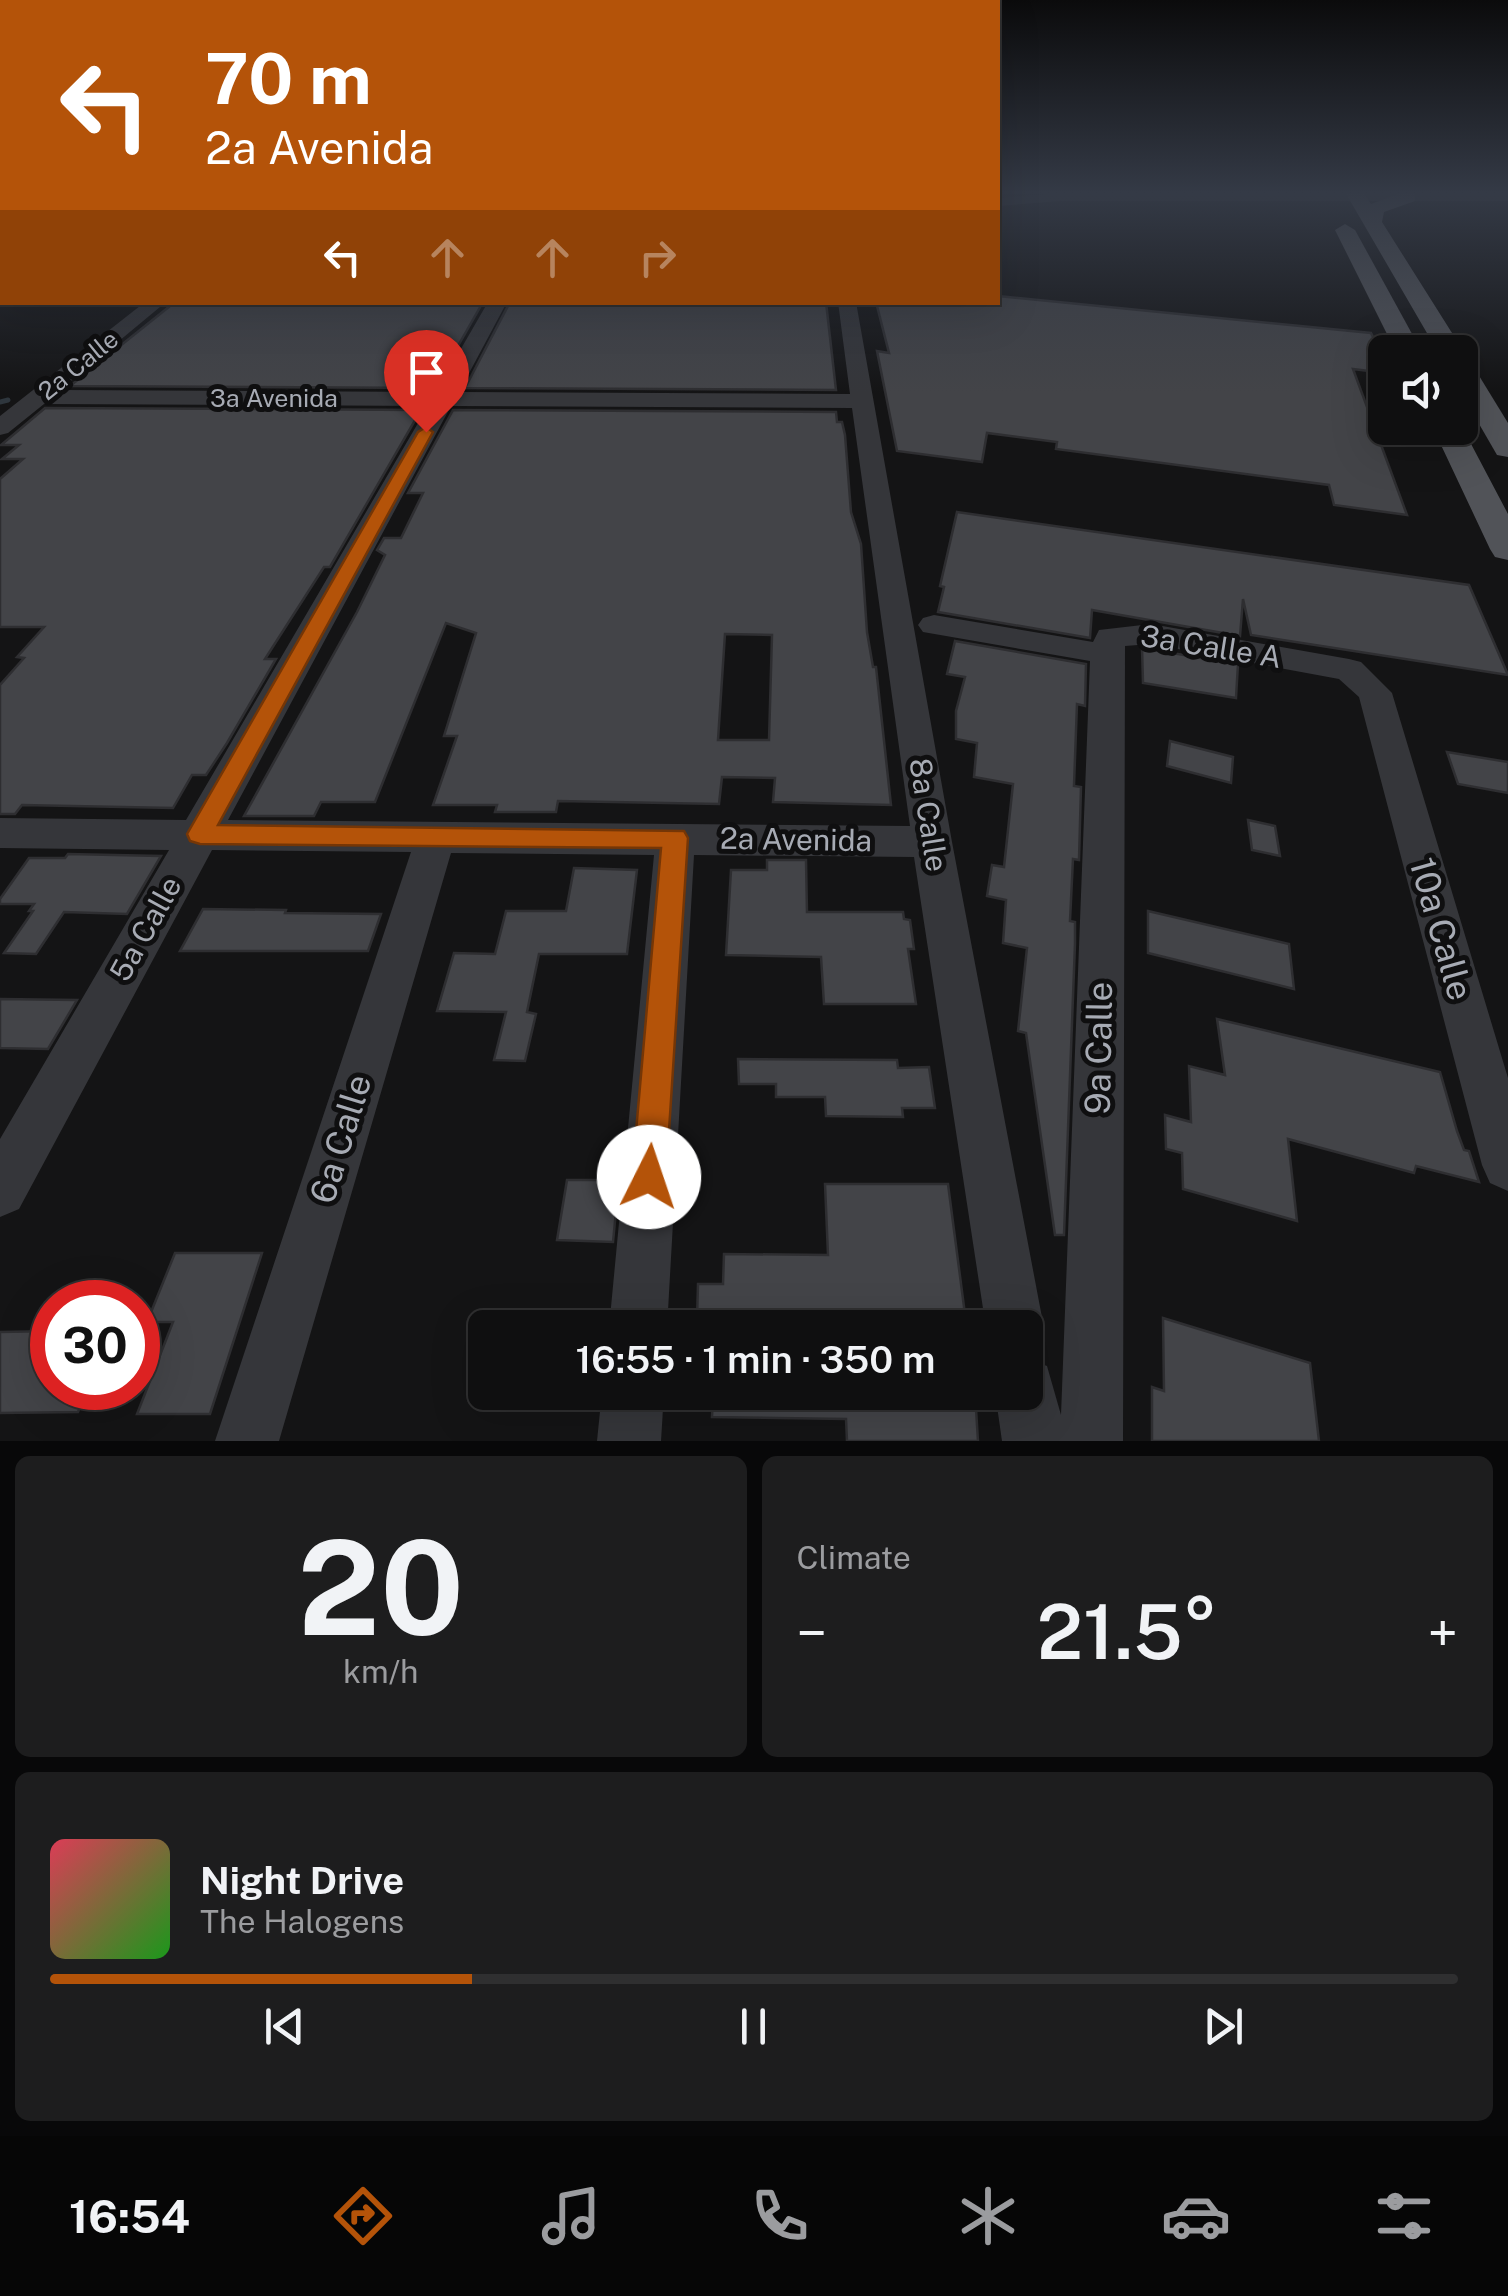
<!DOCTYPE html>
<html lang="en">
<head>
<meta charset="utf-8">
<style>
	:root { --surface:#0f0f10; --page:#1d1d1e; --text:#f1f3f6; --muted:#9b9c9f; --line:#2f2f30; --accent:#b45309 }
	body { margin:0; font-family:"Public Sans",sans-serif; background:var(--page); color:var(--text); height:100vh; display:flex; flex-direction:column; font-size:38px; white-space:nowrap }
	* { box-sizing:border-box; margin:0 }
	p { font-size:32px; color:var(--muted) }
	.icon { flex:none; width:55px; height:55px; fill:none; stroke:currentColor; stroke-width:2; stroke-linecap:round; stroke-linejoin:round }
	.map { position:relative; height:1441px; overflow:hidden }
	.panel { display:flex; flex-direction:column; gap:15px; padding:15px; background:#080809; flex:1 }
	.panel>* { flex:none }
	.hud { position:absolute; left:0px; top:0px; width:1000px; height:305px; box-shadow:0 10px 40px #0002,0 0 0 2px var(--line); background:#b45309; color:#fff; overflow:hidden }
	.tools { position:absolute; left:1368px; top:335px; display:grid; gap:20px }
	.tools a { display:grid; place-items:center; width:110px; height:110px; border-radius:15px; background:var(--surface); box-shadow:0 10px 40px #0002,0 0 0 2px var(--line); font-size:50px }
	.speed { position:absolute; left:30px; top:1280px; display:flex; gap:20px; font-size:50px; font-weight:700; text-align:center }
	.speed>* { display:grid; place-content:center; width:130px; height:130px; border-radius:50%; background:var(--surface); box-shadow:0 10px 40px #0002,0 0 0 2px var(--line); line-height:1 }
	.speed .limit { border:15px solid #d22; background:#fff; color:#111 }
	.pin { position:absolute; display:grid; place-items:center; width:85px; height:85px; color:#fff; margin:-102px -42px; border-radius:50% 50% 50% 0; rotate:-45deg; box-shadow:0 0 10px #0007 }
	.pin .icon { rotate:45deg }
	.me { position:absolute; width:110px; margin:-55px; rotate:4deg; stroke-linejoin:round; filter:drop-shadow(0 0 8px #0008) }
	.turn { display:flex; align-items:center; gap:35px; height:210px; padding:0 40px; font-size:45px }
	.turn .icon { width:130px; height:130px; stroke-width:2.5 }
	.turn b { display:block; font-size:70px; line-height:85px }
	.lanes { display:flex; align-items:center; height:95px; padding:0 40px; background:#0003; justify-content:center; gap:50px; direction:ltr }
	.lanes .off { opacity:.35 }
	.big { font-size:75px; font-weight:600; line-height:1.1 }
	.panel .tile { flex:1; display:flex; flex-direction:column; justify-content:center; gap:15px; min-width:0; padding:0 35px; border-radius:15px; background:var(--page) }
	.panel .dial { align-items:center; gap:0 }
	.dial b { font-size:130px; line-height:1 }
	.song { display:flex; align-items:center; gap:30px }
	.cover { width:120px; height:120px; border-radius:15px; background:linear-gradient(135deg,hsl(350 70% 55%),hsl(120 70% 35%)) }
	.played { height:10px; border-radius:5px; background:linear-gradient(90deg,var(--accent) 30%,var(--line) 30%) }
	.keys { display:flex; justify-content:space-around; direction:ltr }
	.heat { display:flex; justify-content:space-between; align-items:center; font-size:55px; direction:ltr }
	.panel .tiles { flex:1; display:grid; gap:15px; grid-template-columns:1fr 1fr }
	.tile:last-child { grid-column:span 2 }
	.trip { position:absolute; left:468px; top:1310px; width:575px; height:100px; border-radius:15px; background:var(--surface); box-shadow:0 10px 40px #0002,0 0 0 2px var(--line); font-weight:600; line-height:100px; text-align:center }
	.dock { display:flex; height:160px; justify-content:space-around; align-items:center; background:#060606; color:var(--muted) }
	.dock .icon { width:70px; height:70px }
	.dock .current { color:var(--accent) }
	.dock b { font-size:45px; color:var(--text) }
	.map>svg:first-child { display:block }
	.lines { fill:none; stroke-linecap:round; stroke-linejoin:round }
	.stream { stroke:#2e363d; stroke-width:5 }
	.building { fill:#434448; stroke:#2e2e31; stroke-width:2.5; fill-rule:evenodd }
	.minor { fill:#35363a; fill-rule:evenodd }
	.major { fill:#515358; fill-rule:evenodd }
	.route { fill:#b45309; stroke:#753606; stroke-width:2.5 }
	.labels { text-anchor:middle; stroke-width:10; stroke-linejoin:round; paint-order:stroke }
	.far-street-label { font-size:25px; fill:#a7abb4; stroke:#0f0f10 }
	.street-label { font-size:30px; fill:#a7abb4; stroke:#0f0f10 }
	.near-street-label { font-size:35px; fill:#a7abb4; stroke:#0f0f10 }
</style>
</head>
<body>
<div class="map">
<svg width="1508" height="1441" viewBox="0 0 1508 1441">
	<rect width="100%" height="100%" fill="#141415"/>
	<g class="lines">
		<!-- stream -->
		<path class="stream" d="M 0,402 L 8,400"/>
	</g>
	<!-- building -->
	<g class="building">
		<path d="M 998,296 L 1371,333 L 1385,362 L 1385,373 L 1353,369 L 1407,515 L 1334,505 L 1329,485 L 1056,449 L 1057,442 L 987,433 L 982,462 L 897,451 L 877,351 L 889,353 L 876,302 L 998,302 Z"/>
		<path d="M 175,302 L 483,302 L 434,388 L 70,386 Z"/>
		<path d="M 510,302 L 826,302 L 836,390 L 465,388 Z"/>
		<path d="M 45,408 L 421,410 L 330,567 L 324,567 L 265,659 L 276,659 L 227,743 L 206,775 L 192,775 L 173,808 L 22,805 L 15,814 L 0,814 L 0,685 L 24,658 L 17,657 L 44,627 L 0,627 L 0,479 L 23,459 L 2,459 L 19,445 L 1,445 Z"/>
		<path d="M 453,410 L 836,412 L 837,422 L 842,422 L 845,435 L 851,512 L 861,544 L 867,632 L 873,667 L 876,667 L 891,805 L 773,802 L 775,778 L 722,777 L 719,804 L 558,801 L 556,812 L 495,812 L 497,805 L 433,805 L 457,736 L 444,736 L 476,633 L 446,623 L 375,802 L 321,802 L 314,816 L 244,816 L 357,612 L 385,555 L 377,550 L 384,538 L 401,538 L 423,493 L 408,493 ZM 725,634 L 772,635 L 769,740 L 718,740 Z"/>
		<path d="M 957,512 L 1469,585 L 1508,675 L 1251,635 L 1243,599 L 1240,636 L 1092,610 L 1090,638 L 938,612 L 944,587 L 940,586 Z"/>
		<path d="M 955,641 L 1086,664 L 1085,706 L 1077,704 L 1074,786 L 1081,787 L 1079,860 L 1073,859 L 1070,921 L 1075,922 L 1075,944 L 1064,1235 L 1055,1235 L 1026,1033 L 1018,1031 L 1027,948 L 1003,943 L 1006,900 L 987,896 L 992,865 L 1004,867 L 1013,784 L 974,777 L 977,743 L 956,739 L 956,711 L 965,677 L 947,674 Z"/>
		<path d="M 1142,648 L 1238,664 L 1236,698 L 1143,683 Z"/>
		<path d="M 1170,741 L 1233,757 L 1231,783 L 1167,766 Z"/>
		<path d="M 1447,752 L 1508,762 L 1508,793 L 1458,784 Z"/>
		<path d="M 1248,820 L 1275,826 L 1280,856 L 1252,850 Z"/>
		<path d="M 68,854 L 161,856 L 127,914 L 64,912 L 36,954 L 4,953 L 33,911 L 29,911 L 34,904 L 0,904 L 0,899 L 29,858 L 65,858 Z"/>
		<path d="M 767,860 L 806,860 L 807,912 L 903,912 L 904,919 L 910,920 L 914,949 L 908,949 L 916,1004 L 824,1004 L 821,957 L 726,955 L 731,870 L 767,870 Z"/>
		<path d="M 574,868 L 637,870 L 627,954 L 539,954 L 527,1012 L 536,1014 L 525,1061 L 494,1060 L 506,1012 L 437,1011 L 454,953 L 495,954 L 506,911 L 566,911 Z"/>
		<path d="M 203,909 L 286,910 L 285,913 L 381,914 L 368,951 L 180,951 Z"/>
		<path d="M 1148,911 L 1289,944 L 1294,989 L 1148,953 Z"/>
		<path d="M 0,999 L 77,1000 L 48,1049 L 0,1048 Z"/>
		<path d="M 1217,1019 L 1440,1072 L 1457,1131 L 1464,1150 L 1469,1151 L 1479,1182 L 1416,1166 L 1414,1173 L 1288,1139 L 1297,1221 L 1183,1189 L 1182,1153 L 1166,1149 L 1165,1115 L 1191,1122 L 1189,1066 L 1225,1075 Z"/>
		<path d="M 738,1059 L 897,1060 L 898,1068 L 929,1067 L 935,1108 L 902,1108 L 903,1117 L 826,1116 L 825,1097 L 776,1097 L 776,1084 L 739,1084 Z"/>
		<path d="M 567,1180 L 619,1180 L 613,1242 L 557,1240 Z"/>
		<path d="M 825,1184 L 948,1184 L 966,1322 L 697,1319 L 698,1284 L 723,1284 L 724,1254 L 828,1255 Z"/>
		<path d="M 175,1253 L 262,1253 L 210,1414 L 137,1414 L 173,1322 L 147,1322 Z"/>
		<path d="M 1163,1318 L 1310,1363 L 1319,1441 L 1152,1441 L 1152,1387 L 1164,1391 Z"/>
		<path d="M 52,1331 L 52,1388 L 88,1388 L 78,1412 L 0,1413 L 0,1332 Z"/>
		<path d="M 713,1392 L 975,1392 L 978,1441 L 847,1441 L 846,1419 L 712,1417 Z"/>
	</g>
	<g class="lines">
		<!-- minor -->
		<g class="minor">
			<path d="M 1060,193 L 1508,193 L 1508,201 L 1060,201 L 998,206 L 998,198 Z"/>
			<path d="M 0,292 L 2,302 L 6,302 L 0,304 Z"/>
			<path d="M 145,302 L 166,302 L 60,390 L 436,392 L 488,302 L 507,302 L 459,392 L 850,394 L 838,302 L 856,302 L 952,842 L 1044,1328 L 1036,1349 L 1025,1353 L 1025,1328 L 986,1328 L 914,857 L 694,855 L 667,1328 L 609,1328 L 654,855 L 451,853 L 279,1441 L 215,1441 L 411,852 L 212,850 L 19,1209 L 0,1217 L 0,1139 L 169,850 L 0,848 L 0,818 L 186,820 L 428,406 L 44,404 L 8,433 L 0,435 L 0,416 ZM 451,406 L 852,408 L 910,826 L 228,820 Z"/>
			<path d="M 934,615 L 1093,642 L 1099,630 L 1151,624 L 1349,659 L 1361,662 L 1392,693 L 1508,1078 L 1508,1191 L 1490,1183 L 1482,1165 L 1359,697 L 1339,679 L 1151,644 L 1125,646 L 1123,1441 L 1002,1441 L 995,1392 L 1025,1392 L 1025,1358 L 1047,1366 L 1061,1415 L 1090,661 L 923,632 L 918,625 L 923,618 Z"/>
			<path d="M 602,1392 L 664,1392 L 661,1441 L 597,1441 Z"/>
		</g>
		<!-- major -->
		<g class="major">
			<path d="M 1345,192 L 1363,192 L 1371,204 L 1401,193 L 1415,193 L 1415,201 L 1384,212 L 1382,222 L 1464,352 L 1460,358 L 1460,352 L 1438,352 Z"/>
			<path d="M 1345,224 L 1355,230 L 1422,352 L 1396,352 L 1335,230 Z"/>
			<path d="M 1460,359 L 1470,361 L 1508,423 L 1508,457 L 1497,455 L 1460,391 Z"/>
			<path d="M 1460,423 L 1508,514 L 1508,560 L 1495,557 L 1490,549 L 1433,428 L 1460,428 Z"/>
		</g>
	</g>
	<!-- sky -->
	<linearGradient id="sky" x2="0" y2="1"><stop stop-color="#0b0b0c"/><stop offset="0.49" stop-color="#343a46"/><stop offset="1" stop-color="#343a46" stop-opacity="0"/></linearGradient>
	<rect width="1508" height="393" fill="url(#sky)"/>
	<!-- route -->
	<path class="route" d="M 426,427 L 433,432 L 218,825 L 684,831 L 688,838 L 666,1177 L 661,1189 L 649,1194 L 637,1189 L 632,1177 L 661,848 L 200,844 L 190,841 L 187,834 L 418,432 Z"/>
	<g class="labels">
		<!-- far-street labels -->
		<g class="far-street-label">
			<text transform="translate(78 365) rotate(-39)" y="9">2a Calle</text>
			<text x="274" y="407">3a Avenida</text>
		</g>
		<!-- street labels -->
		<g class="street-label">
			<text transform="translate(1211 647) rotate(9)" y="10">3a Calle A</text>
			<text transform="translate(928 815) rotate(81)" y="10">8a Calle</text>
			<text transform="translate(796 840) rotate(1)" y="10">2a Avenida</text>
			<text transform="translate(146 929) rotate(-61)" y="10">5a Calle</text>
		</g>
		<!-- near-street labels -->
		<g class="near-street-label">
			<text transform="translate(1441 929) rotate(74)" y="12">10a Calle</text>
			<text transform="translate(1099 1048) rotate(-89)" y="12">9a Calle</text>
			<text transform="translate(341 1139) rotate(-73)" y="12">6a Calle</text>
		</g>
	</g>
</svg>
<div class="tools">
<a><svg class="icon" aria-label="sound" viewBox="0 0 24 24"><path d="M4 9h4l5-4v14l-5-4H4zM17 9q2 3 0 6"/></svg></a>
</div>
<div class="speed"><div class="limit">30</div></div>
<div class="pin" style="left:426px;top:432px;background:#d93025"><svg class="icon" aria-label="arrive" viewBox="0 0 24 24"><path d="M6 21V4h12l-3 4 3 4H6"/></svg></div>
<svg class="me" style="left:649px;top:1177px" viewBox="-20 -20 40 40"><circle r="19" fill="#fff"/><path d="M0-13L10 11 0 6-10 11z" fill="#b45309"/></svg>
<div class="trip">16:55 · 1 min · 350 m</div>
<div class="hud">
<div class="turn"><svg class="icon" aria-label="left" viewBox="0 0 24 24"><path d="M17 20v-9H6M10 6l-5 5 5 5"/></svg><div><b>70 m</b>2a Avenida</div></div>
<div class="lanes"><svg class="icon" aria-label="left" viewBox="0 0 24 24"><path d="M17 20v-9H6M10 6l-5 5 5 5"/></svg><svg class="icon off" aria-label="ahead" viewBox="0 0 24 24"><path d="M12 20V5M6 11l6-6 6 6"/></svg><svg class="icon off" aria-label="ahead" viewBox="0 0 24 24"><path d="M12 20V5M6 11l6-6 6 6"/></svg><svg class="icon off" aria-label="right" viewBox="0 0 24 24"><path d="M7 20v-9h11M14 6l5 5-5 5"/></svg></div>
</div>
</div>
<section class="panel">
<div class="tiles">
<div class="tile dial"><b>20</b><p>km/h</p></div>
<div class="tile"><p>Climate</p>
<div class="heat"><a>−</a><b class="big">21.5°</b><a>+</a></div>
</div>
<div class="tile">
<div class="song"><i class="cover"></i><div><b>Night Drive</b><p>The Halogens</p></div></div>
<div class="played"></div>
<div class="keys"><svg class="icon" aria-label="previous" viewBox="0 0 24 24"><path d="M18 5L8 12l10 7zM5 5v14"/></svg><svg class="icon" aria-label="pause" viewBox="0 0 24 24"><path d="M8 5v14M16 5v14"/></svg><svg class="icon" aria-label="next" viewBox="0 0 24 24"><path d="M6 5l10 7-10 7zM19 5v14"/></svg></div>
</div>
</div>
</section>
<nav class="dock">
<b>16:54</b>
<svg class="icon current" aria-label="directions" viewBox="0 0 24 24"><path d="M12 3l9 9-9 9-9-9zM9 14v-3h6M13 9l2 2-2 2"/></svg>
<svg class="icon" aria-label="music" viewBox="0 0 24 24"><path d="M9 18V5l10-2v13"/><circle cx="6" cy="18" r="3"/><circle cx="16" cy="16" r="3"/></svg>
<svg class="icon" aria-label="phone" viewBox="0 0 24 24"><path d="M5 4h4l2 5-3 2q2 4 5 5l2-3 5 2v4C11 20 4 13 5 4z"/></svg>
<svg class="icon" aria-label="climate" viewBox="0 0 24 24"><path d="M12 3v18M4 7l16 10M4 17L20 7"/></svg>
<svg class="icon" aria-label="car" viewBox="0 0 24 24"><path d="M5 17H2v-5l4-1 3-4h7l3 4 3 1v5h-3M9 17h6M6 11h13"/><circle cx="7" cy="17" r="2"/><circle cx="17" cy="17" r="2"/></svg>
<svg class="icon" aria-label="filters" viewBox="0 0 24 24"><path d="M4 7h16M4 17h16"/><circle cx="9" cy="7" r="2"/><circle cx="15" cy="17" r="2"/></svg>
</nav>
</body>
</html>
